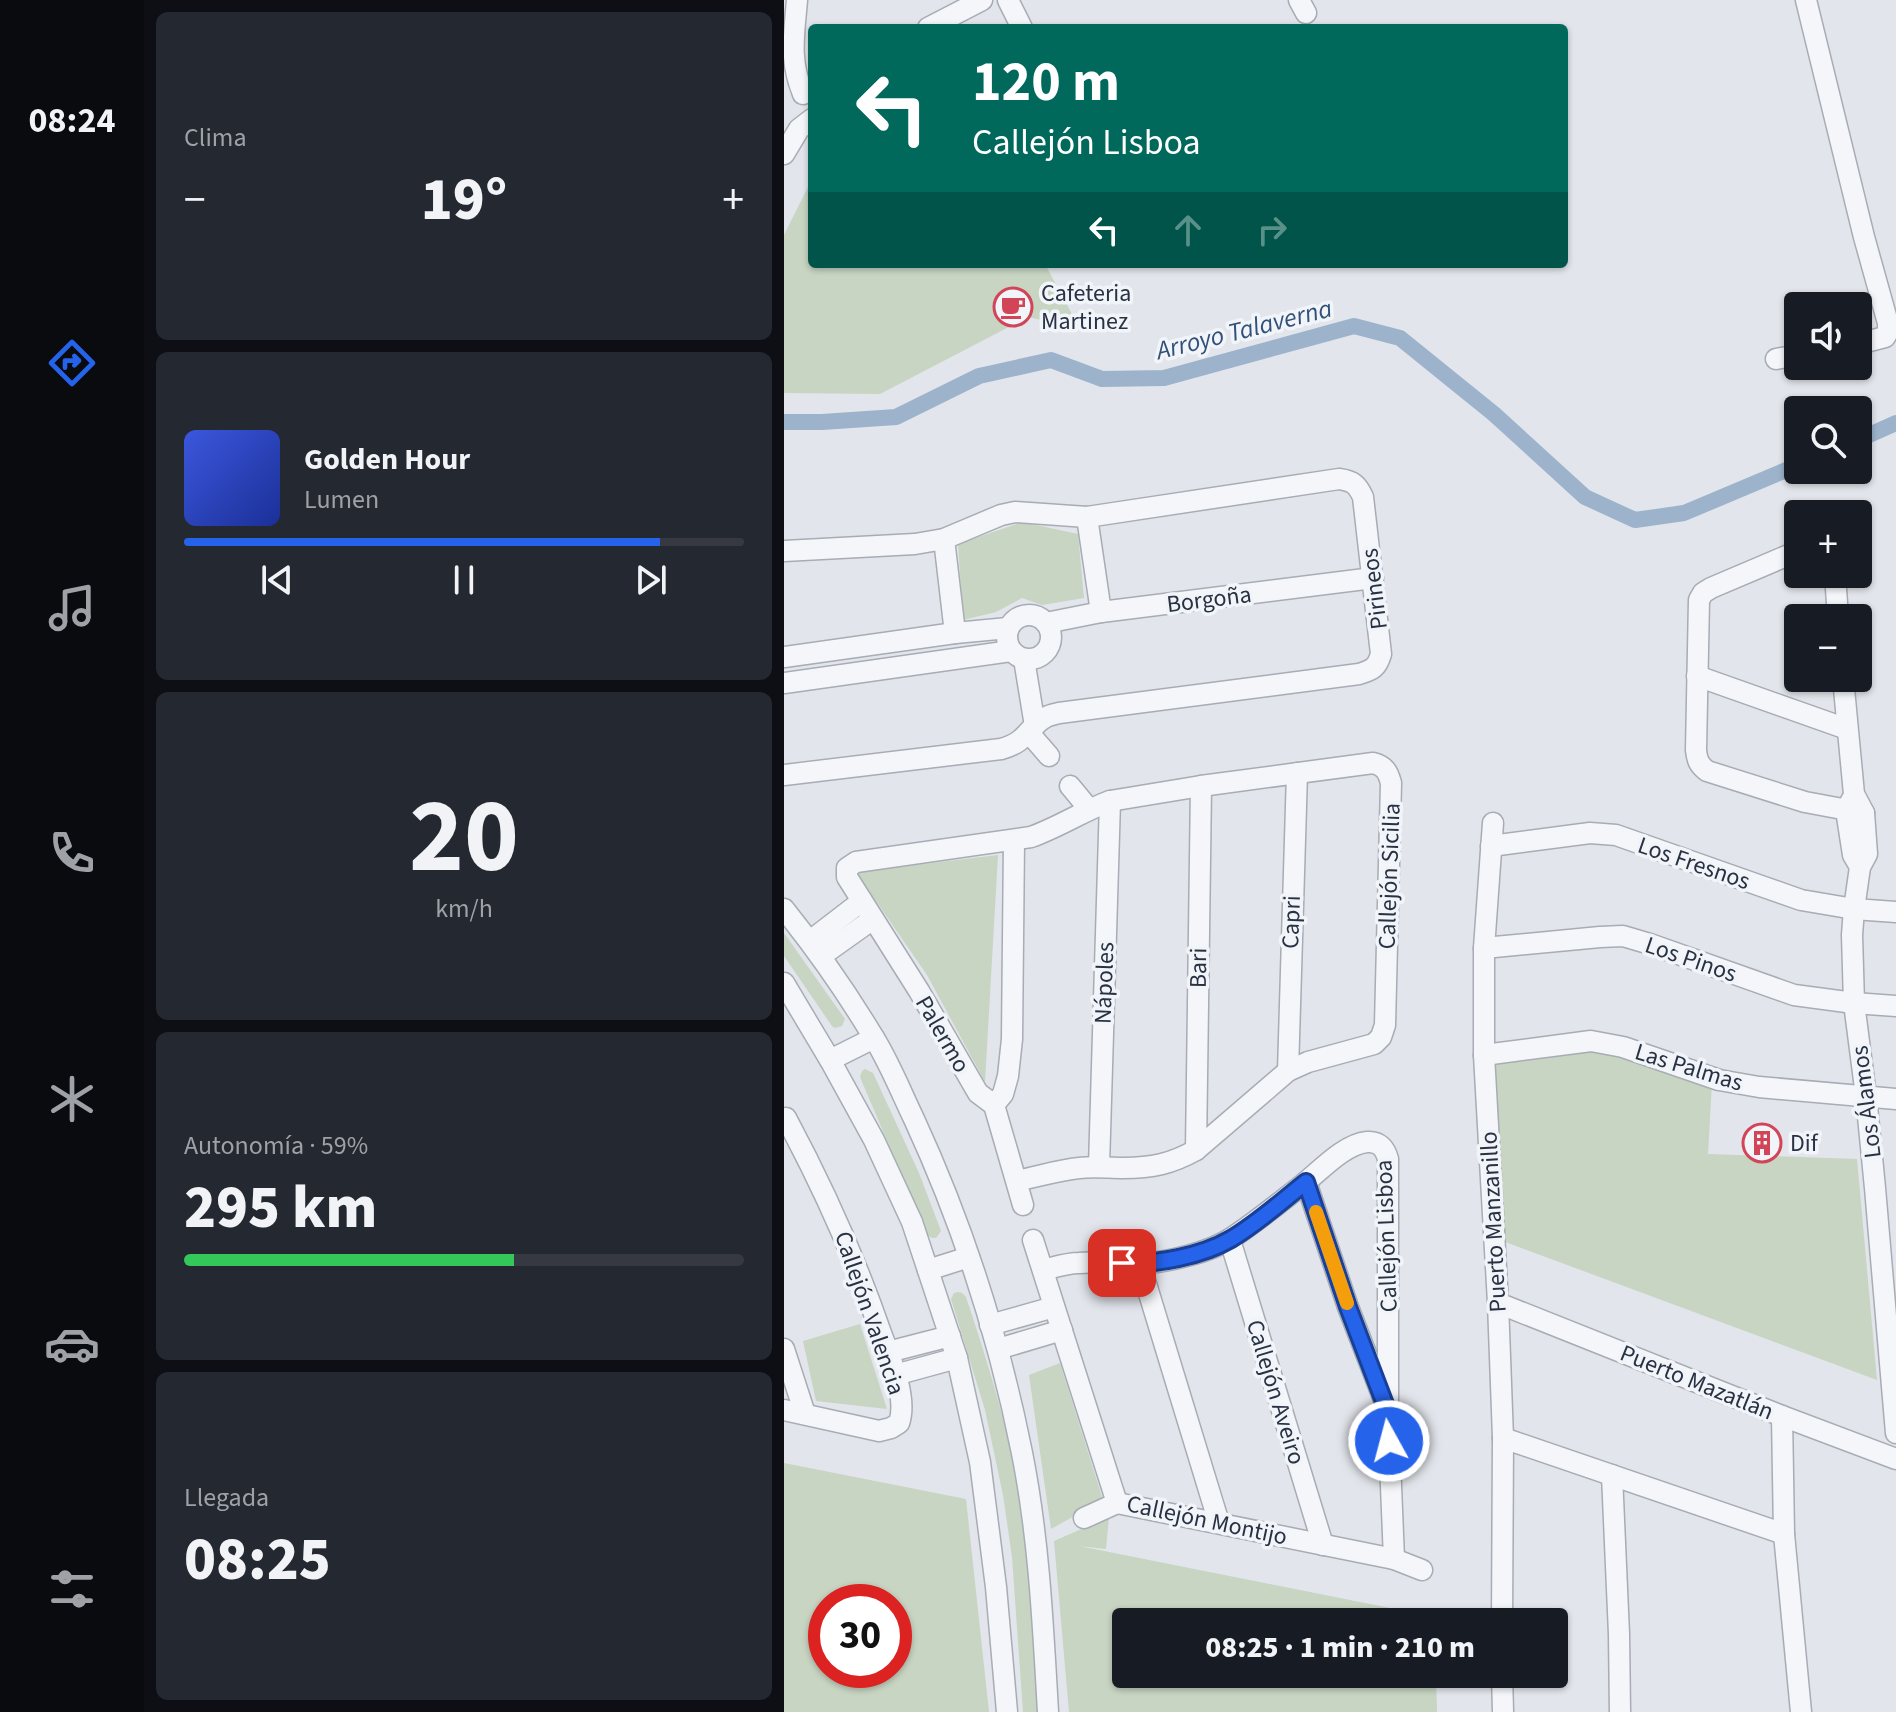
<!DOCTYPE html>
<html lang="es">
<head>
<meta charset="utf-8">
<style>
	:root { --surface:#171b24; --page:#242831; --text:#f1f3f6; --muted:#9ea1a6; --line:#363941; --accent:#2563eb }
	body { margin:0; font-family:"Source Sans 3",sans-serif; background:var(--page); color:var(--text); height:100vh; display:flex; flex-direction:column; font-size:30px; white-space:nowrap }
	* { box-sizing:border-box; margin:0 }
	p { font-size:26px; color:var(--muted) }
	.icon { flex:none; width:44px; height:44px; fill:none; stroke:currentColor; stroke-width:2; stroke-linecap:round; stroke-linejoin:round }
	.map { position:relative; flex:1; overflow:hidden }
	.details { display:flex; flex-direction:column; gap:12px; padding:12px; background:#0d0f14; width:640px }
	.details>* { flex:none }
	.top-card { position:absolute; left:24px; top:24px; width:760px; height:244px; border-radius:8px; box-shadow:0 2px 6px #0004; background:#00695c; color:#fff; overflow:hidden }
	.fabs { position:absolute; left:1000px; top:292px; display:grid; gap:16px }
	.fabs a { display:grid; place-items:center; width:88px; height:88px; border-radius:8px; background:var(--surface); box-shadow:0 2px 6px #0004; font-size:40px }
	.speed { position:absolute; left:24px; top:1584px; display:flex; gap:16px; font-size:40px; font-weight:700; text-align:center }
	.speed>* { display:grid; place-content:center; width:104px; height:104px; border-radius:50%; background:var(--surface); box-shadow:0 2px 6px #0004; line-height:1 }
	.speed .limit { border:12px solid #d22; background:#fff; color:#111 }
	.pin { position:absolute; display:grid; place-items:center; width:68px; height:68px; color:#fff; margin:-34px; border-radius:16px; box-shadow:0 4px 12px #0006 }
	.me { position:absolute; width:88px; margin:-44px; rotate:353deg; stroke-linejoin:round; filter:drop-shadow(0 0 6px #0008) }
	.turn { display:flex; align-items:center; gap:28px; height:168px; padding:0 32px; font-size:36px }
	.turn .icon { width:104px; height:104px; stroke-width:2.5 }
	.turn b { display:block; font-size:56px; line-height:68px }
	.lanes { display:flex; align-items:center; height:76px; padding:0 32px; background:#0003; justify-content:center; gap:40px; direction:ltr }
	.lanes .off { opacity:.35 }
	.big { font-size:60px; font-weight:800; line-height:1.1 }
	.details .tile { flex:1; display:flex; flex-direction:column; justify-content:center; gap:12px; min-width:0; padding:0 28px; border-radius:12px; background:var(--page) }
	.details .dial { align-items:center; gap:0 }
	.dial b { font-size:104px; line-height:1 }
	.song { display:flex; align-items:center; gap:24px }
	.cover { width:96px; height:96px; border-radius:12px; background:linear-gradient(135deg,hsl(230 70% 55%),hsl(230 70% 35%)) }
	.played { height:8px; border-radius:4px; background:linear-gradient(90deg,var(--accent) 85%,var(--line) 85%) }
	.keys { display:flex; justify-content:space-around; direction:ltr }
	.heat { display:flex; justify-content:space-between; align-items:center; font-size:44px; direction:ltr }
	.charge { height:12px; border-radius:6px; background:linear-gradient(90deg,#34c759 59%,var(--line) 0) }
	.trip { position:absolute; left:328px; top:1608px; width:456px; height:80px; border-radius:8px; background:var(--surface); box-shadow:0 2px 6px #0004; font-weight:800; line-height:80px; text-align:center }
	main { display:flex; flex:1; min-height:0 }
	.tabs { display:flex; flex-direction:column; width:144px; justify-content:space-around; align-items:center; background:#090b0e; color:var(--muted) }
	.tabs .icon { width:56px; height:56px }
	.tabs .current { color:var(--accent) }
	.tabs b { font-size:36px; color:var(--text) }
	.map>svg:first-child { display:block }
	.green { fill:#c7d5c2; fill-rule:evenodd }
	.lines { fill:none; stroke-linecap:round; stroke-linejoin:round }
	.canal { stroke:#9cb3cb; stroke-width:16 }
	.minor-casing { stroke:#a7acb5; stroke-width:23 }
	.minor { stroke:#f5f6f9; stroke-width:20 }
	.route-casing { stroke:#184099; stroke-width:20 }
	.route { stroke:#2563eb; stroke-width:14 }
	.slow { stroke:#f59e0b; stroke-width:14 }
	.labels { text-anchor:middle; stroke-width:7; stroke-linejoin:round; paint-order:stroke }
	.poi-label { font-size:24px; fill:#293243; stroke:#f1f4f8; text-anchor:start }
	.street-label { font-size:24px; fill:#293243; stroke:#f1f4f8 }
	.water-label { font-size:26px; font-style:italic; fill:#325178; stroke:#f1f4f8 }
</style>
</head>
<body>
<main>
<nav class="tabs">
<b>08:24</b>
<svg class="icon current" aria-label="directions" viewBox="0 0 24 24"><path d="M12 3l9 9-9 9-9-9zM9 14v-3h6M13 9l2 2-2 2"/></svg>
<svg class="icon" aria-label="music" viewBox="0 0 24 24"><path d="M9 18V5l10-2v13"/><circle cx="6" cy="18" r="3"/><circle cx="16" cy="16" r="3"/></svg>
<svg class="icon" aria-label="phone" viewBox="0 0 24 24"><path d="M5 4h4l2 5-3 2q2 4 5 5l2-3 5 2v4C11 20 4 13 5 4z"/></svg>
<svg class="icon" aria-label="climate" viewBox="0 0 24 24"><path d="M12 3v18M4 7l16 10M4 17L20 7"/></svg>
<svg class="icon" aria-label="car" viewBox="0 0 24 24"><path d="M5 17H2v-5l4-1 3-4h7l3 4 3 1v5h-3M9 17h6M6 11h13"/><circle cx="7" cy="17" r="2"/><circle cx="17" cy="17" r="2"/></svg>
<svg class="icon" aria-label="filters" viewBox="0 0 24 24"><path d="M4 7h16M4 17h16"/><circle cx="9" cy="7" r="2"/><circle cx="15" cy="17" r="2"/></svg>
</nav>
<section class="details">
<div class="tile"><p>Clima</p>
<div class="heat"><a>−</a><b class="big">19°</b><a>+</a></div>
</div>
<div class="tile">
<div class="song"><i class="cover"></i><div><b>Golden Hour</b><p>Lumen</p></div></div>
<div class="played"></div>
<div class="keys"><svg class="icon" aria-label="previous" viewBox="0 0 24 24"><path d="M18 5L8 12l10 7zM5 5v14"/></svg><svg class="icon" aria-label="pause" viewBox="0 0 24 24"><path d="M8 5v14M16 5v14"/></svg><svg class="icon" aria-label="next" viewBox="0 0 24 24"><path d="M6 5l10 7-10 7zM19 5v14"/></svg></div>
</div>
<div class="tile dial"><b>20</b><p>km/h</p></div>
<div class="tile"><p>Autonomía · 59%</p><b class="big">295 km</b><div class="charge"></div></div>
<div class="tile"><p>Llegada</p><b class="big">08:25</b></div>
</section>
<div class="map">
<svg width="1112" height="1712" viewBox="0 0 1112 1712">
	<rect width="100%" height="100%" fill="#e2e5eb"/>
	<!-- green -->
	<g class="green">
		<path d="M 28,179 L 28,264 L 261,264 L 296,329 L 244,317 L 96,394 L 0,393 L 0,235 Z"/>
		<path d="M 238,522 L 294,534 L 300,598 L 258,605 L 238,598 L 212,612 L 179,620 L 174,544 Z"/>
		<path d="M 214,855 L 201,1082 L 143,975 L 72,872 Z"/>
		<path d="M 0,933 L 61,1019 L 58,1026 L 51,1028 L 48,1026 L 0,956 Z"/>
		<path d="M 804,1043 L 928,1083 L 924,1154 L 1073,1159 L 1093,1380 L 716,1240 L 704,1064 Z"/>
		<path d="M 81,1069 L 89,1073 L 135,1173 L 157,1231 L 152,1238 L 148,1238 L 143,1235 L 76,1077 L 78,1071 Z"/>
		<path d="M 174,1292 L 178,1293 L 182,1297 C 198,1346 214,1394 225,1444 C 243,1532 249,1622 254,1712 L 239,1712 L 228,1557 L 219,1495 L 201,1410 L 167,1299 L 170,1293 Z"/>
		<path d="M 76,1324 L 103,1409 L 32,1401 L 19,1341 Z"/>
		<path d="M 276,1363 L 319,1500 L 267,1529 L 245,1375 Z"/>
		<path d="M 0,1463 L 182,1499 L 205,1712 L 0,1712 ZM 42,1602 L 110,1602 L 110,1670 L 42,1670 Z"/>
		<path d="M 325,1517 L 322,1549 L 295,1546 L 651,1617 L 651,1622 L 342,1622 L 342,1674 L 652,1674 L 653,1712 L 285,1712 L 270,1541 Z"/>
	</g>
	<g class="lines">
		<!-- canal -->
		<g class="canal">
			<path d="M 0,422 L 38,422 L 112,417 L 195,376 L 267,360 L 318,379 L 380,378 L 570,326 L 616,338 L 710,414 L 801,497 L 851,520 L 900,513 L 1014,465"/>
			<path d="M 1074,440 L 1112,423"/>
		</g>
		<defs>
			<g id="minor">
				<path d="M 13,0 C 10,36 5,60 19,94"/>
				<path d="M 224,0 L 238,28"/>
				<path d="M 515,0 L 522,13"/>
				<path d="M 1022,0 L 1080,237 L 1104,323 L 1104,332 L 1101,337 L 1074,344"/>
				<path d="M 144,28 L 198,0"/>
				<path d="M 0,154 L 15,129 L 28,119"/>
				<path d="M 992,359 L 1014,355"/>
				<path d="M 303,517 L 317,612"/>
				<path d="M 160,539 L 171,633"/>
				<path d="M 0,551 L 131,544 L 160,539 L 217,515 L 231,512 L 303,517 L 555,479 C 569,481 573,484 579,497 L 597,654 C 593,668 588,670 575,674 L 275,713 C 271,714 266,715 262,717 C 242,728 244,742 217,749 L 0,775"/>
				<path d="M 1014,551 L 927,588 L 919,593 L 915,600 L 912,750 C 913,760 915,765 923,771 L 1021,802 L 1080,813"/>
				<path d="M 1051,574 L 1054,618"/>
				<circle cx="245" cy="637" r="22"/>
				<path d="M 262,623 L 317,612 L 589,578"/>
				<path d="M 0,657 L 171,633 L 224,628"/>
				<path d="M 240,659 L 251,726"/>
				<path d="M 913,676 L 1063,729"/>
				<path d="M 1059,678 L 1070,794 L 1080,813 L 1083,854 L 1076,867 L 1070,909 L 1068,935 L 1070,1003 L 1082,1096 L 1091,1188 L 1112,1433"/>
				<path d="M 0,683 L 227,651"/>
				<path d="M 245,733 L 265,756"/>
				<path d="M 286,786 L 305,809"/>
				<path d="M 1068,799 L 1062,810 L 1069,855 L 1076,867"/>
				<path d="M 709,823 L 700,948 L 700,1055 L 714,1303 L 719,1438 L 718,1622"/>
				<path d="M 707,846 L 806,833 L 832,835 L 1017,900 L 1070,909 L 1112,912"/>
				<path d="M 0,909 C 33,950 63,993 90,1038 C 106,1064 117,1092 130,1119 C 179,1225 215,1338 238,1453 C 255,1538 259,1625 264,1712"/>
				<path d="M 26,941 L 78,901"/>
				<path d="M 700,948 L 816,937 L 839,936 L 866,944 L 1010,995 L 1070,1003 L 1112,1006"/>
				<path d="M 37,956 L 89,919"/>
				<path d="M 0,983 L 46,1060 L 90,1140 L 128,1222 L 173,1358 L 196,1462 L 212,1587 L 223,1712"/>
				<path d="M 700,1055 L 807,1041 L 839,1047 L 935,1080 L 975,1087 L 1112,1099"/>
				<path d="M 46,1060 L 90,1038"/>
				<path d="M 504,1071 L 513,773"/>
				<path d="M 210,1105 L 219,1094 L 224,1076 L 228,1039 L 230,840"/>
				<path d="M 412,1150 L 417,786"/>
				<path d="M 315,1166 L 326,801"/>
				<path d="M 232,1181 C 253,1177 274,1170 295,1168 C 310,1166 324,1168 339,1168 C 368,1168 387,1164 412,1150 L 504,1071 L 524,1062 L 590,1044 L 597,1037 L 601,1025 L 607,783 C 604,772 601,766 589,763 L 417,786 L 326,801 C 299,811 275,827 247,837 L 72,862 L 63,868 L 63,877 L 135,991 L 194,1093 L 210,1105 L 239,1205"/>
				<path d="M 522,1182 L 564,1307 L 600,1400"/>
				<path d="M 249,1240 L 333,1503"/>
				<path d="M 446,1240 L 539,1545"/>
				<path d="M 356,1264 L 435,1523"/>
				<path d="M 144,1270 L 185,1257"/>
				<path d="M 259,1270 C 271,1267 283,1263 295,1263 C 315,1261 336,1265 356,1264 C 383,1262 426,1253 449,1237 C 473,1221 495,1203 517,1186 C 535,1172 560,1144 583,1142 C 595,1141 601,1148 604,1159 L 604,1412 L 610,1559"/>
				<path d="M 714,1303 L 998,1416 L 1112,1459"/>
				<path d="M 206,1325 L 270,1307"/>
				<path d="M 0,1349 L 21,1414"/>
				<path d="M 214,1349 L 278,1330"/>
				<path d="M 104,1352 L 166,1336"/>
				<path d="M 111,1375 L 173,1358"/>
				<path d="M 0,1410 L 95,1431 L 107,1428 L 115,1423 C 124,1398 106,1357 97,1333 C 71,1258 39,1187 2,1118"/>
				<path d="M 998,1416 L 1000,1534 L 1017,1712"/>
				<path d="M 719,1438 L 1000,1534"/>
				<path d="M 828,1475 L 835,1634 L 836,1712"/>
				<path d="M 333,1503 L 610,1559 L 638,1570"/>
				<path d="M 300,1518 L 333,1503"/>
				<path d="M 718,1674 L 719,1712"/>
			</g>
		</defs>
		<!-- minor casing -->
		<use href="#minor" class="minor-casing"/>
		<!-- minor -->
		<use href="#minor" class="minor"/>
	</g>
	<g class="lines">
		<defs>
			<path id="route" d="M 338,1263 C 371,1265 418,1256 447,1239 C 474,1223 498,1201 522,1182 L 564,1307 L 604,1412 L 605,1441"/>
		</defs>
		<!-- route casing -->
		<use href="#route" class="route-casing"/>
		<!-- route -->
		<use href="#route" class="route"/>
		<!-- slow -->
		<path class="slow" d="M 532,1212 L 563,1303"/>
	</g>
	<!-- icons -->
	<defs>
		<symbol id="cafe-ring" viewBox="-11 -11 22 22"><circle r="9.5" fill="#f1f4f8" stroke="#d24458" stroke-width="1.5"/><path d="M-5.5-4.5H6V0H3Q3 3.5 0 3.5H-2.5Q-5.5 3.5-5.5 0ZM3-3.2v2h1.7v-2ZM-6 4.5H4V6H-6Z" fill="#d24458"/></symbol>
		<symbol id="building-ring" viewBox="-11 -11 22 22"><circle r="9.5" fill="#f1f4f8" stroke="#d24458" stroke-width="1.5"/><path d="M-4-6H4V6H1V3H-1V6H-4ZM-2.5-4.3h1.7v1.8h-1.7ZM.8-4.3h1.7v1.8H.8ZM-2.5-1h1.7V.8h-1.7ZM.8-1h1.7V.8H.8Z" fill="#d24458"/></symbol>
	</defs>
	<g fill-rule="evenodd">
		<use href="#cafe-ring" x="207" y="285" width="44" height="44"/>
		<use href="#building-ring" x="956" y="1121" width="44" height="44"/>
	</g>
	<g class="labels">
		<!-- poi labels -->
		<g class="poi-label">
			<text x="257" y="301">Cafeteria<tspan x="257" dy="28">Martinez</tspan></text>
			<text x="1006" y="1151">Dif</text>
		</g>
		<!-- street labels -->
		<g class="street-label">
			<text transform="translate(590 589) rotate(-97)" y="8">Pirineos</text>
			<text transform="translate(425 599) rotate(-7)" y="8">Borgoña</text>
			<text transform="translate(910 863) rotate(19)" y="8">Los Fresnos</text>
			<text transform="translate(605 876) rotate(-88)" y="8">Callejón Sicilia</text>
			<text transform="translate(507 922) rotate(-88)" y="8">Capri</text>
			<text transform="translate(907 959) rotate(19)" y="8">Los Pinos</text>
			<text transform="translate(414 968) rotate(-89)" y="8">Bari</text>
			<text transform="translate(320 983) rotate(-88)" y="8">Nápoles</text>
			<text transform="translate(159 1034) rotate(60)" y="8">Palermo</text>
			<text transform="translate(905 1067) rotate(17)" y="8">Las Palmas</text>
			<text transform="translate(1082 1102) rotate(-97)" y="8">Los Álamos</text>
			<text transform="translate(709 1222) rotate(-93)" y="8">Puerto Manzanillo</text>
			<text transform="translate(602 1236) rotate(-92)" y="8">Callejón Lisboa</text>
			<text transform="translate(86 1313) rotate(71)" y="8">Callejón Valencia</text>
			<text transform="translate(913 1382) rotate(22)" y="8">Puerto Mazatlán</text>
			<text transform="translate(492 1392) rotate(73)" y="8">Callejón Aveiro</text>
			<text transform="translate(423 1520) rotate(12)" y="8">Callejón Montijo</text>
		</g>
		<!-- water labels -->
		<g class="water-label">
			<text transform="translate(460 329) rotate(-14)" y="9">Arroyo Talaverna</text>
		</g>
	</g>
</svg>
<div class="fabs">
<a><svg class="icon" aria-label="sound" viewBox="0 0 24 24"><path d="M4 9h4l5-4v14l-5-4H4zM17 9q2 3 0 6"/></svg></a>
<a><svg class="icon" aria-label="search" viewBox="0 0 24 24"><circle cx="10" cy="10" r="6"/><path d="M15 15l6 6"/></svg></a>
<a>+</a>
<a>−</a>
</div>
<div class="speed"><div class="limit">30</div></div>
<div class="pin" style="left:338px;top:1263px;background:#d93025"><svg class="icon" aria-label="arrive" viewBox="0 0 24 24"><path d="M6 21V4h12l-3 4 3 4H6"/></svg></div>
<svg class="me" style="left:605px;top:1441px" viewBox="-20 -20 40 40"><circle r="17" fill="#2563eb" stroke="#fff" stroke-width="3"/><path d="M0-11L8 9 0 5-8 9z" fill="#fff"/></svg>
<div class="trip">08:25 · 1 min · 210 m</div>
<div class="top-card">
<div class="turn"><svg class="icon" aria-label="left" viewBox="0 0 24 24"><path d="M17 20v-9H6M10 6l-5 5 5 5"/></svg><div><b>120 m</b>Callejón Lisboa</div></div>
<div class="lanes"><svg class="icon" aria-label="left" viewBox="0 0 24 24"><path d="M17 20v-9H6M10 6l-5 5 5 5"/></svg><svg class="icon off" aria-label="ahead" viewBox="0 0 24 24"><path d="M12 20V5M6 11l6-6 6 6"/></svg><svg class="icon off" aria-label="right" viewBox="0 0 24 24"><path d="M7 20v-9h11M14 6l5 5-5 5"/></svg></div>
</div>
</div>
</main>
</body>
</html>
